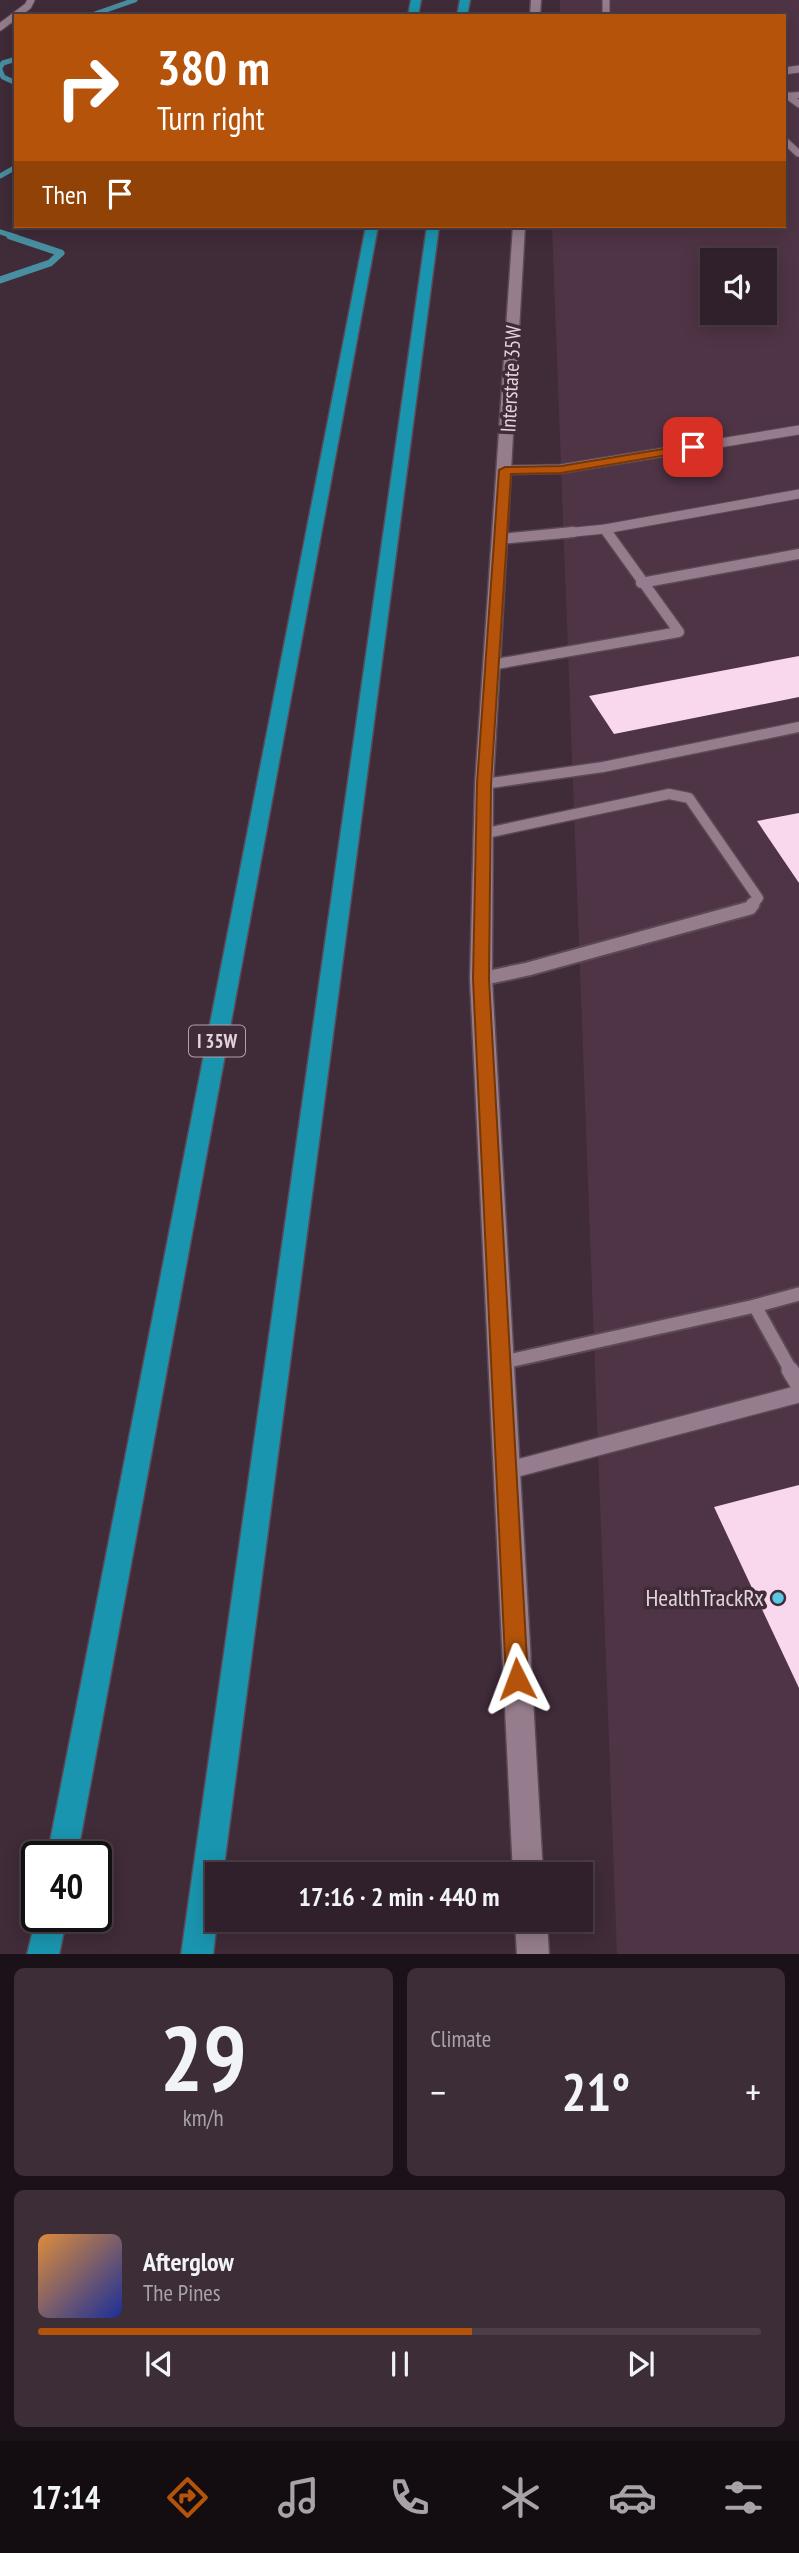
<!DOCTYPE html>
<html lang="en">
<head>
<meta charset="utf-8">
<style>
	:root { --surface:#30202b; --page:#3c2d37; --text:#f1f3f6; --muted:#a8a3a9; --line:#4b3e47; --accent:#b45309 }
	body { margin:0; font-family:"PT Sans Narrow",sans-serif; background:var(--page); color:var(--text); height:100vh; display:flex; flex-direction:column; font-size:26px; white-space:nowrap }
	* { box-sizing:border-box; margin:0 }
	p { font-size:23px; color:var(--muted) }
	.icon { flex:none; width:38px; height:38px; fill:none; stroke:currentColor; stroke-width:2; stroke-linecap:round; stroke-linejoin:round }
	.map { position:relative; height:1954px; overflow:hidden }
	.side { display:flex; flex-direction:column; gap:14px; padding:14px; background:#1a1218; flex:1 }
	.side>* { flex:none }
	.top-card { position:absolute; left:14px; top:14px; width:772px; height:214px; border-radius:0px; box-shadow:0 4px 18px #0003,0 0 0 2px var(--line); background:#b45309; color:#fff; overflow:hidden }
	.tools { position:absolute; left:700px; top:248px; display:grid; gap:14px }
	.tools a { display:grid; place-items:center; width:77px; height:77px; border-radius:0px; background:var(--surface); box-shadow:0 4px 18px #0003,0 0 0 2px var(--line); font-size:35px }
	.speed { position:absolute; left:21px; top:1841px; display:flex; gap:14px; font-size:35px; font-weight:700; text-align:center }
	.speed>* { display:grid; place-content:center; width:91px; height:91px; border-radius:50%; background:var(--surface); box-shadow:0 4px 18px #0003,0 0 0 2px var(--line); line-height:1 }
	.speed .limit { border:4px solid #111; border-radius:10px; background:#fff; color:#111 }
	.pin { position:absolute; display:grid; place-items:center; width:60px; height:60px; color:#fff; margin:-30px; border-radius:14px; box-shadow:0 4px 10px #0006 }
	.me { position:absolute; width:77px; margin:-38px; rotate:357deg; stroke-linejoin:round; filter:drop-shadow(0 0 5px #0008) }
	.turn { display:flex; align-items:center; gap:24px; height:147px; padding:0 28px; font-size:32px }
	.turn .icon { width:91px; height:91px; stroke-width:2.5 }
	.turn b { display:block; font-size:49px; line-height:60px }
	.then { display:flex; align-items:center; height:66px; padding:0 28px; background:#0003; gap:14px; font-size:26px }
	.big { font-size:52px; font-weight:700; line-height:1.1 }
	.side .card { flex:1; display:flex; flex-direction:column; justify-content:center; gap:10px; min-width:0; padding:0 24px; border-radius:10px; background:var(--page) }
	.side .dial { align-items:center; gap:0 }
	.dial b { font-size:91px; line-height:1 }
	.song { display:flex; align-items:center; gap:21px }
	.cover { width:84px; height:84px; border-radius:10px; background:linear-gradient(135deg,hsl(30 70% 55%),hsl(230 70% 35%)) }
	.played { height:7px; border-radius:4px; background:linear-gradient(90deg,var(--accent) 60%,var(--line) 60%) }
	.keys { display:flex; justify-content:space-around; direction:ltr }
	.heat { display:flex; justify-content:space-between; align-items:center; font-size:38px; direction:ltr }
	.side .tiles { flex:1; display:grid; gap:14px; grid-template-columns:1fr 1fr }
	.card:last-child { grid-column:span 2 }
	.trip { position:absolute; left:205px; top:1862px; width:388px; height:70px; border-radius:0px; background:var(--surface); box-shadow:0 4px 18px #0003,0 0 0 2px var(--line); font-weight:700; line-height:70px; text-align:center }
	.menu { display:flex; height:112px; justify-content:space-around; align-items:center; background:#130d11; color:var(--muted) }
	.menu .icon { width:49px; height:49px }
	.menu .selected { color:var(--accent) }
	.menu b { font-size:32px; color:var(--text) }
	.map>svg:first-child { display:block }
	.built { fill:#4f3446; fill-rule:evenodd }
	.lines { fill:none; stroke-linecap:round; stroke-linejoin:round }
	.stream-far1 { stroke:#488fa1; stroke-width:5 }
	.stream { stroke:#488fa1; stroke-width:7 }
	.building { fill:#f9d8ed }
	.service-far4-casing { stroke:#5b4955; stroke-width:9 }
	.service-far3-casing { stroke:#5b4955; stroke-width:11 }
	.service-far2-casing { stroke:#5b4955; stroke-width:13 }
	.service-far1-casing { stroke:#5b4955; stroke-width:17 }
	.service-casing { stroke:#5b4955; stroke-width:20 }
	.minor-casing { stroke:#5b4955; stroke-width:3 }
	.tertiary-casing { stroke:#5b4955; stroke-width:3 }
	.motorway-casing { stroke:#5b4955; stroke-width:3 }
	.service-far4 { stroke:#967d8d; stroke-width:7 }
	.service-far3 { stroke:#967d8d; stroke-width:9 }
	.service-far2 { stroke:#967d8d; stroke-width:10 }
	.service-far1 { stroke:#967d8d; stroke-width:13 }
	.service { stroke:#967d8d; stroke-width:17 }
	.minor { fill:#967d8d; fill-rule:evenodd }
	.tertiary { fill:#967d8d; fill-rule:evenodd }
	.motorway { fill:#1a95af; fill-rule:evenodd }
	.route { fill:#b45309; stroke:#753606; stroke-width:2 }
	.poi-dot { fill:#59c8e5; stroke:#402b39; stroke-width:2.5 }
	.labels { text-anchor:middle; stroke-width:7; stroke-linejoin:round; paint-order:stroke }
	.shield { fill:#402b39; stroke:#b1a1ab; stroke-width:2 }
	.shield-label { font-size:19px; font-weight:bold; fill:#e2d4dc }
	.street-label { font-size:21px; fill:#e2d4dc; stroke:#402b39 }
	.near-poi-label { font-size:24px; fill:#e2d4dc; stroke:#402b39; text-anchor:end }
</style>
</head>
<body>
<div class="map">
<svg width="799" height="1955" viewBox="0 0 799 1955">
	<rect width="100%" height="100%" fill="#402b39"/>
	<!-- built -->
	<path class="built" d="M 560,0 L 799,0 L 799,1954 L 617,1954 L 552,226 L 784,226 L 784,16 L 560,16 ZM 712,261 L 765,261 L 765,313 L 712,313 Z"/>
	<g class="lines">
		<!-- stream-far1 -->
		<g class="stream-far1">
			<path d="M 89,16 L 135,0"/>
			<path d="M 0,68 L 3,63 L 16,59"/>
			<path d="M 0,70 L 3,77 L 16,83"/>
			<path d="M 0,176 L 16,167"/>
			<path d="M 0,232 L 16,237"/>
		</g>
		<!-- stream -->
		<path class="stream" d="M 0,280 L 50,263 L 61,253 L 10,236"/>
	</g>
	<!-- building -->
	<g class="building">
		<path d="M 799,656 L 799,697 L 614,734 L 589,696 Z"/>
		<path d="M 799,813 L 799,883 L 757,821 Z"/>
		<path d="M 799,1485 L 799,1688 L 714,1507 Z"/>
	</g>
	<g class="lines">
		<defs>
			<g id="service-far4">
				<path d="M 606,0 L 606,16"/>
				<path d="M 0,27 L 28,6 L 31,0"/>
				<path d="M 784,71 L 799,69"/>
				<path d="M 788,96 L 799,104"/>
				<path d="M 784,140 L 798,153"/>
			</g>
			<g id="service-far3">
				<path d="M 505,470 L 561,469 L 799,430"/>
				<path d="M 605,529 L 608,534"/>
				<path d="M 555,534 L 605,529 L 799,494"/>
			</g>
			<g id="service-far2">
				<path d="M 500,539 L 573,532"/>
				<path d="M 641,583 L 799,554"/>
				<path d="M 491,665 L 679,632 L 607,532"/>
				<path d="M 484,784 L 603,767 L 799,727"/>
				<path d="M 482,834 L 669,794 L 689,798 L 758,898 L 752,905"/>
			</g>
			<g id="service-far1">
				<path d="M 481,979 L 528,969 L 750,908 L 753,904"/>
				<path d="M 755,1306 L 799,1294"/>
				<path d="M 500,1363 L 755,1306 L 791,1371"/>
			</g>
			<g id="service">
				<path d="M 790,1370 L 799,1385"/>
				<path d="M 506,1471 L 799,1394"/>
			</g>
			<path id="minor" d="M 799,92 L 799,98 L 784,99 L 784,93 Z"/>
			<g id="tertiary">
				<path d="M 531,0 L 541,0 L 540,16 L 530,16 Z"/>
				<path d="M 513,226 L 525,226 L 493,784 L 492,979 L 543,1874 L 513,1874 L 470,979 L 475,784 Z"/>
				<path d="M 515,1920 L 547,1920 L 549,1955 L 517,1955 Z"/>
			</g>
			<g id="motorway">
				<path d="M 411,0 L 421,0 L 418,16 L 408,16 Z"/>
				<path d="M 460,0 L 470,0 L 467,16 L 457,16 Z"/>
				<path d="M 366,226 L 378,226 L 77,1857 L 47,1857 Z"/>
				<path d="M 427,226 L 439,226 L 223,1874 L 217,1874 L 217,1920 L 213,1955 L 181,1955 Z"/>
				<path d="M 37,1913 L 37,1916 L 67,1916 L 59,1955 L 27,1955 Z"/>
			</g>
		</defs>
		<!-- service-far4 casing -->
		<use href="#service-far4" class="service-far4-casing"/>
		<!-- service-far3 casing -->
		<use href="#service-far3" class="service-far3-casing"/>
		<!-- service-far2 casing -->
		<use href="#service-far2" class="service-far2-casing"/>
		<!-- service-far1 casing -->
		<use href="#service-far1" class="service-far1-casing"/>
		<!-- service casing -->
		<use href="#service" class="service-casing"/>
		<!-- minor casing -->
		<use href="#minor" class="minor-casing"/>
		<!-- tertiary casing -->
		<use href="#tertiary" class="tertiary-casing"/>
		<!-- motorway casing -->
		<use href="#motorway" class="motorway-casing"/>
		<!-- service-far4 -->
		<use href="#service-far4" class="service-far4"/>
		<!-- service-far3 -->
		<use href="#service-far3" class="service-far3"/>
		<!-- service-far2 -->
		<use href="#service-far2" class="service-far2"/>
		<!-- service-far1 -->
		<use href="#service-far1" class="service-far1"/>
		<!-- service -->
		<use href="#service" class="service"/>
		<!-- minor -->
		<use href="#minor" class="minor"/>
		<!-- tertiary -->
		<use href="#tertiary" class="tertiary"/>
		<!-- motorway -->
		<use href="#motorway" class="motorway"/>
	</g>
	<!-- route -->
	<path class="route" d="M 693,444 L 697,445 L 697,450 L 561,473 L 511,474 L 491,784 L 489,979 L 528,1679 L 524,1686 L 517,1689 L 509,1686 L 506,1679 L 473,979 L 477,784 L 499,470 L 505,467 L 561,466 Z"/>
	<!-- markers -->
	<circle class="poi-dot" cx="778" cy="1598" r="7"/>
	<g class="labels">
		<!-- shield labels -->
		<rect class="shield" x="189" y="1025.5" width="56" height="31" rx="5"/>
		<g class="shield-label">
			<text x="217" y="1048">I 35W</text>
		</g>
		<!-- street labels -->
		<g class="street-label">
			<text transform="translate(511 379) rotate(-87)" y="7">Interstate 35W</text>
		</g>
		<!-- near-poi labels -->
		<g class="near-poi-label">
			<text x="764" y="1606">HealthTrackRx</text>
		</g>
	</g>
</svg>
<div class="tools">
<a><svg class="icon" aria-label="sound" viewBox="0 0 24 24"><path d="M4 9h4l5-4v14l-5-4H4zM17 9q2 3 0 6"/></svg></a>
</div>
<div class="speed"><div class="limit">40</div></div>
<div class="pin" style="left:693px;top:447px;background:#d93025"><svg class="icon" aria-label="arrive" viewBox="0 0 24 24"><path d="M6 21V4h12l-3 4 3 4H6"/></svg></div>
<svg class="me" style="left:517px;top:1679px" viewBox="-20 -20 40 40"><path d="M0-17L14 15 0 8-14 15z" fill="#b45309" stroke="#fff" stroke-width="4"/></svg>
<div class="trip">17:16 · 2 min · 440 m</div>
<div class="top-card">
<div class="turn"><svg class="icon" aria-label="right" viewBox="0 0 24 24"><path d="M7 20v-9h11M14 6l5 5-5 5"/></svg><div><b>380 m</b>Turn right</div></div>
<div class="then">Then<svg class="icon" aria-label="arrive" viewBox="0 0 24 24"><path d="M6 21V4h12l-3 4 3 4H6"/></svg></div>
</div>
</div>
<section class="side">
<div class="tiles">
<div class="card dial"><b>29</b><p>km/h</p></div>
<div class="card"><p>Climate</p>
<div class="heat"><a>−</a><b class="big">21°</b><a>+</a></div>
</div>
<div class="card">
<div class="song"><i class="cover"></i><div><b>Afterglow</b><p>The Pines</p></div></div>
<div class="played"></div>
<div class="keys"><svg class="icon" aria-label="previous" viewBox="0 0 24 24"><path d="M18 5L8 12l10 7zM5 5v14"/></svg><svg class="icon" aria-label="pause" viewBox="0 0 24 24"><path d="M8 5v14M16 5v14"/></svg><svg class="icon" aria-label="next" viewBox="0 0 24 24"><path d="M6 5l10 7-10 7zM19 5v14"/></svg></div>
</div>
</div>
</section>
<nav class="menu">
<b>17:14</b>
<svg class="icon selected" aria-label="directions" viewBox="0 0 24 24"><path d="M12 3l9 9-9 9-9-9zM9 14v-3h6M13 9l2 2-2 2"/></svg>
<svg class="icon" aria-label="music" viewBox="0 0 24 24"><path d="M9 18V5l10-2v13"/><circle cx="6" cy="18" r="3"/><circle cx="16" cy="16" r="3"/></svg>
<svg class="icon" aria-label="phone" viewBox="0 0 24 24"><path d="M5 4h4l2 5-3 2q2 4 5 5l2-3 5 2v4C11 20 4 13 5 4z"/></svg>
<svg class="icon" aria-label="climate" viewBox="0 0 24 24"><path d="M12 3v18M4 7l16 10M4 17L20 7"/></svg>
<svg class="icon" aria-label="car" viewBox="0 0 24 24"><path d="M5 17H2v-5l4-1 3-4h7l3 4 3 1v5h-3M9 17h6M6 11h13"/><circle cx="7" cy="17" r="2"/><circle cx="17" cy="17" r="2"/></svg>
<svg class="icon" aria-label="filters" viewBox="0 0 24 24"><path d="M4 7h16M4 17h16"/><circle cx="9" cy="7" r="2"/><circle cx="15" cy="17" r="2"/></svg>
</nav>
</body>
</html>
